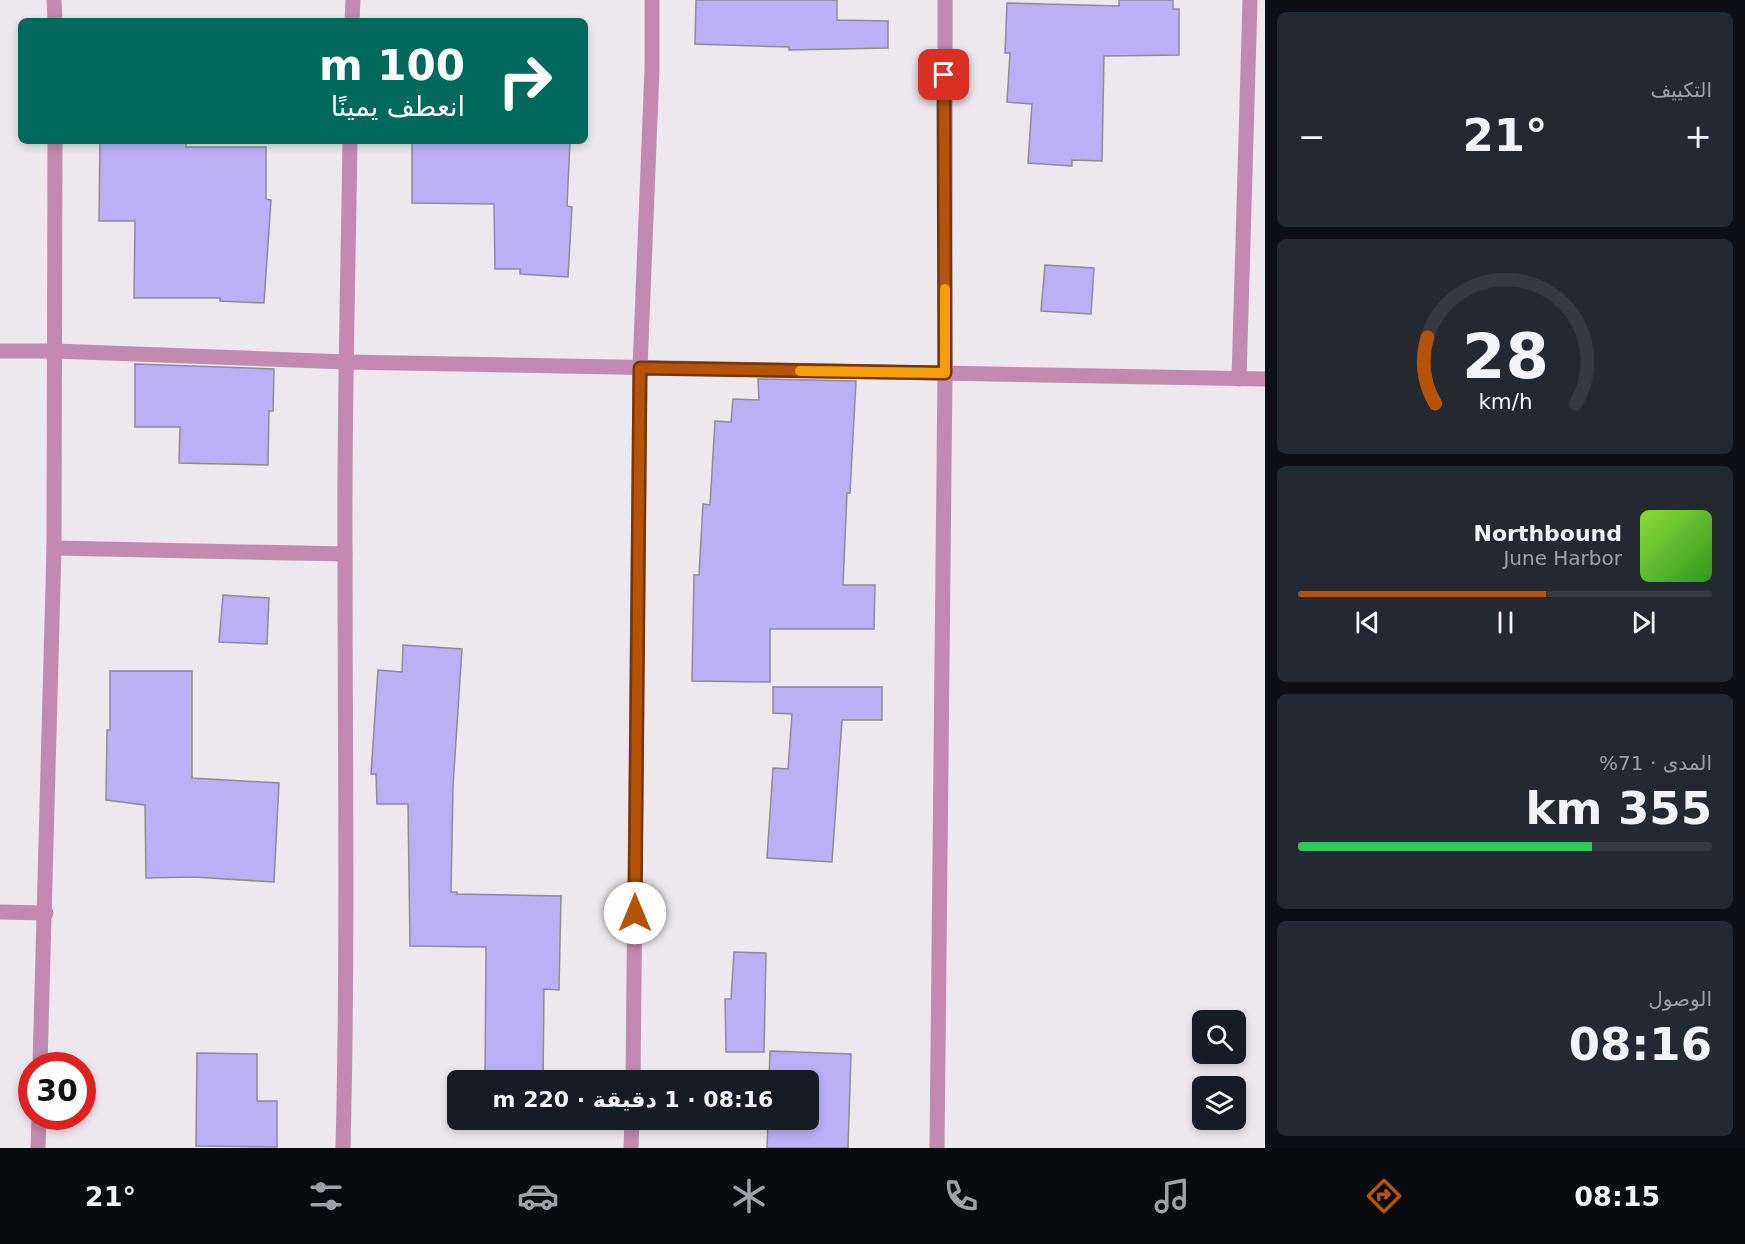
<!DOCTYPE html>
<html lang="ar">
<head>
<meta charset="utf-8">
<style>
	:root { --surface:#171b24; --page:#242831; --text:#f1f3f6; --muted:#9ea1a6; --line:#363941; --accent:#b45309 }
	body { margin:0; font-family:"DejaVu Sans","Noto Sans Arabic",sans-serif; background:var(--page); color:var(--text); direction:rtl; height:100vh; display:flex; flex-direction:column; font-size:22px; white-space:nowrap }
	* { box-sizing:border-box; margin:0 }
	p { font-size:20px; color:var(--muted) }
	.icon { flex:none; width:33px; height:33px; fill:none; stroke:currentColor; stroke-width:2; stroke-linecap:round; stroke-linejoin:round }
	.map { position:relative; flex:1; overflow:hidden; direction:ltr }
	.drawer { display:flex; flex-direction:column; gap:12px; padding:12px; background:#0d0f14; width:480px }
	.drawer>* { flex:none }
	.top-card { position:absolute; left:18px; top:18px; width:570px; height:126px; border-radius:9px; box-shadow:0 3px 9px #0003; direction:rtl; background:#00695c; color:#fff; overflow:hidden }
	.controls { position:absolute; left:1192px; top:1010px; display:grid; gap:12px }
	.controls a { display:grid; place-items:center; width:54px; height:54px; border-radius:9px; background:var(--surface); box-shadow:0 3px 9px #0003; font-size:30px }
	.speed { position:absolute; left:18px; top:1052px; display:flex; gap:12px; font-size:30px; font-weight:700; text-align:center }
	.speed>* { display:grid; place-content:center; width:78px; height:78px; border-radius:50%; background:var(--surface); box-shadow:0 3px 9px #0003; line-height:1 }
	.speed .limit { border:9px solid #d22; background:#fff; color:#111 }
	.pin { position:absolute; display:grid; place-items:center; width:51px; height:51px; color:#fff; margin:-26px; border-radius:12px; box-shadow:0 3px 9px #0006 }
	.me { position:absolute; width:66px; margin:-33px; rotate:0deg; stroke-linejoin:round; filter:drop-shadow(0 0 4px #0008) }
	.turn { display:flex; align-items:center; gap:21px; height:126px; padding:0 24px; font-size:27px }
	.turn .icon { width:78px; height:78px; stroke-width:2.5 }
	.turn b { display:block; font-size:42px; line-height:51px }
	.big { font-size:45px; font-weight:600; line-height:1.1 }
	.drawer .tile { flex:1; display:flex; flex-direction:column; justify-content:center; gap:9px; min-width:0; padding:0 21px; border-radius:9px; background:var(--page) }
	.drawer .dial { align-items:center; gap:0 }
	.dial svg { height:156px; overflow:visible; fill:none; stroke:var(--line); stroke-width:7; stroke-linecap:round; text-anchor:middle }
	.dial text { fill:var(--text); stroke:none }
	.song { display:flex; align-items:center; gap:18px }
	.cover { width:72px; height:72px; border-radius:9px; background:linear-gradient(135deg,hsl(90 70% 55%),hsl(110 70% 35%)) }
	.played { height:6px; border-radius:3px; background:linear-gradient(90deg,var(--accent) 60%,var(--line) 60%) }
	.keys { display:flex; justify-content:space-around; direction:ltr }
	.heat { display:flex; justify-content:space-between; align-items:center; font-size:33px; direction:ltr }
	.charge { height:9px; border-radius:4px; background:linear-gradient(90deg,#34c759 71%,var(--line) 0) }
	.trip { position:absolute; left:447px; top:1070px; width:372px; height:60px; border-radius:9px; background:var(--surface); box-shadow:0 3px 9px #0003; font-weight:600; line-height:60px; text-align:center; direction:rtl }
	.dock { display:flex; height:96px; justify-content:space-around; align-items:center; background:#090b0e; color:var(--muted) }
	.dock .icon { width:42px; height:42px }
	.dock .active { color:var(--accent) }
	.dock b { font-size:27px; color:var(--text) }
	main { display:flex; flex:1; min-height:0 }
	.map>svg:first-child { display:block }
	.building { fill:#bbb0f6; stroke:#8d8c93; stroke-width:1.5 }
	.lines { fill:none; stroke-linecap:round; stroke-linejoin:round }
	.minor { stroke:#c18aae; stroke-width:15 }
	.route-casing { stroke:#753606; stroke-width:15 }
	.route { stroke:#b45309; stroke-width:10 }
	.slow { stroke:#f59e0b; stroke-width:10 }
</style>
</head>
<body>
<main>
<section class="drawer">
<div class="tile"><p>التكييف</p>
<div class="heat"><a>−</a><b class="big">21°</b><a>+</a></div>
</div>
<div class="tile dial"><svg viewBox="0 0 100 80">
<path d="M14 69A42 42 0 1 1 86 69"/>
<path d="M14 69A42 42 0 0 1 10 35" stroke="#b45309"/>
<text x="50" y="56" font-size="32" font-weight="700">28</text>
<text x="50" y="72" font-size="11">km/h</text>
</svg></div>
<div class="tile">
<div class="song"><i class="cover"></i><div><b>Northbound</b><p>June Harbor</p></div></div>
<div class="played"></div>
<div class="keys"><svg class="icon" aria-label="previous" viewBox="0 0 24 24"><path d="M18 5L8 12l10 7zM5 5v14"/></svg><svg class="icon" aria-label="pause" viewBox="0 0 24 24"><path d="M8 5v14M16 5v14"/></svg><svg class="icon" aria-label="next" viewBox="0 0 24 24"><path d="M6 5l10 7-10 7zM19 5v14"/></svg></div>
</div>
<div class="tile"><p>المدى · 71%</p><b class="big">355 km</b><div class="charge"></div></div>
<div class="tile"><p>الوصول</p><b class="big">08:16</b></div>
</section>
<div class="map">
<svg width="1265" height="1148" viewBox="0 0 1265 1148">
	<rect width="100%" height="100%" fill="#ece8ee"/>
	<!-- building -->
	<g class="building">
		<path d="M 696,0 L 837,0 L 837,20 L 888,21 L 888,48 L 789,50 L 789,47 L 695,44 Z"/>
		<path d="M 1119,0 L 1173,0 L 1173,9 L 1179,9 L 1179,55 L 1104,56 L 1102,161 L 1072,160 L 1072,166 L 1028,163 L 1032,104 L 1007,102 L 1010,53 L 1005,53 L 1007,3 L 1119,6 Z"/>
		<path d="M 100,141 L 186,141 L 186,147 L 266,147 L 266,199 L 271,200 L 264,303 L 220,301 L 220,298 L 134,298 L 135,221 L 99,221 Z"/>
		<path d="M 412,141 L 570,141 L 567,206 L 572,207 L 568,277 L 520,274 L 520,269 L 495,269 L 494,204 L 412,203 Z"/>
		<path d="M 1045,265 L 1094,268 L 1091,314 L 1041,311 Z"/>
		<path d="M 135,364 L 274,369 L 273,411 L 269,411 L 268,465 L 179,463 L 180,427 L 135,427 Z"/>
		<path d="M 758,379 L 856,381 L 850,493 L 847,493 L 843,585 L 875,585 L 874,629 L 770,629 L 770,682 L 692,681 L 694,575 L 699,575 L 703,504 L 710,505 L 715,421 L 731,422 L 733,399 L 759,400 Z"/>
		<path d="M 223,595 L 269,598 L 267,644 L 219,642 Z"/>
		<path d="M 403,645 L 462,649 L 453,786 L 451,892 L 457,892 L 457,894 L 561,896 L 559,990 L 544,989 L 543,1080 L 485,1080 L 486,947 L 410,946 L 408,804 L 377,804 L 376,774 L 371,774 L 378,670 L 402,672 Z"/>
		<path d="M 110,671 L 192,671 L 192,778 L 279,783 L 274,882 L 194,877 L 146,878 L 145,805 L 106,800 L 107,730 L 110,730 Z"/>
		<path d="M 773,687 L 882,687 L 882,720 L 842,720 L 832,862 L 767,858 L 773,768 L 788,769 L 792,714 L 773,713 Z"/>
		<path d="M 734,952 L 766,953 L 764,1052 L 726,1052 L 725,999 L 731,999 Z"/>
		<path d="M 770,1051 L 851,1054 L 848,1148 L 767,1148 L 768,1119 L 808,1119 L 808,1080 L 769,1080 Z"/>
		<path d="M 197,1053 L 257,1054 L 257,1101 L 277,1101 L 277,1147 L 196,1146 Z"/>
	</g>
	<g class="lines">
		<!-- minor -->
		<g class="minor">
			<path d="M 54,0 L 55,21"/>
			<path d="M 352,21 L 353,0"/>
			<path d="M 0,351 L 55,351 L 346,362 L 1265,379"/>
			<path d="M 1239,379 L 1250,0"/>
			<path d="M 54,548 L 345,554"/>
			<path d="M 0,912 L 46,913"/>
			<path d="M 40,1065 L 54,548 L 55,141"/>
			<path d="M 633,1080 L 640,368 L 652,69 L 652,0"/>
			<path d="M 38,1148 L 39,1116"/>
			<path d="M 343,1148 C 348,951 345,753 345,556 C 344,418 348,279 350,141"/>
			<path d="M 631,1148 L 632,1119"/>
			<path d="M 937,1148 L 945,373 L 945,0"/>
		</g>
	</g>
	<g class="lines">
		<defs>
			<path id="route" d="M 635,913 L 640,368 L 945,373 L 944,75"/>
		</defs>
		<!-- route casing -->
		<use href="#route" class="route-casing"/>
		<!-- route -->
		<use href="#route" class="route"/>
		<!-- slow -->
		<path class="slow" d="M 800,371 L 945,373 L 945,289"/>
	</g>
</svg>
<div class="controls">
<a><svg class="icon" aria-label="search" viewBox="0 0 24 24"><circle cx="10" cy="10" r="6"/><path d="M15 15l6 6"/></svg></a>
<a><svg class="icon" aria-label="layers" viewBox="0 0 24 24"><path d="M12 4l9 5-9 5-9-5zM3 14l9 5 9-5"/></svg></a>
</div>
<div class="speed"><div class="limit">30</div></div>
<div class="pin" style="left:944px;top:75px;background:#d93025"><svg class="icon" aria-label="arrive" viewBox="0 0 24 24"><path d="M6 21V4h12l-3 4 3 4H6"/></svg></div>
<svg class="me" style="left:635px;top:913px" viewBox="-20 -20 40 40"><circle r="19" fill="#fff"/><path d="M0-13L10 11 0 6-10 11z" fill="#b45309"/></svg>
<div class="trip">08:16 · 1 دقيقة · 220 m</div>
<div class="top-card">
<div class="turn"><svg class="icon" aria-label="right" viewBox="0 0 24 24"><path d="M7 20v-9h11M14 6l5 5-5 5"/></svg><div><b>100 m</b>انعطف يمينًا</div></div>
</div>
</div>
</main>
<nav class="dock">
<b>08:15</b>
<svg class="icon active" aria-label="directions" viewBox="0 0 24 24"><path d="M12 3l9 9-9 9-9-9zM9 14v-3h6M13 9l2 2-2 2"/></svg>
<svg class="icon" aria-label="music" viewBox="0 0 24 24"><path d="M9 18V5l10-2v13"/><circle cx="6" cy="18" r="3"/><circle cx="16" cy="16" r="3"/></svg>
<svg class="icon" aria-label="phone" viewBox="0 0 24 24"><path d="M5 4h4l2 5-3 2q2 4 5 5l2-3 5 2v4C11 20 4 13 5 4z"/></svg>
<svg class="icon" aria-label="climate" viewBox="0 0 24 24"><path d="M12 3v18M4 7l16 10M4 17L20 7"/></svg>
<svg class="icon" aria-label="car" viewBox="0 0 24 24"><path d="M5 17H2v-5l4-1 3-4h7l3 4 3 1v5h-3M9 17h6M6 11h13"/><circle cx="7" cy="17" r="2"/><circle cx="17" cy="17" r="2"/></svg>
<svg class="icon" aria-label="filters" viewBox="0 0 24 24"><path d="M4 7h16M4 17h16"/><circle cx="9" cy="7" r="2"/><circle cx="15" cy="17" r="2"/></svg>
<b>21°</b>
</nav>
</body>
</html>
